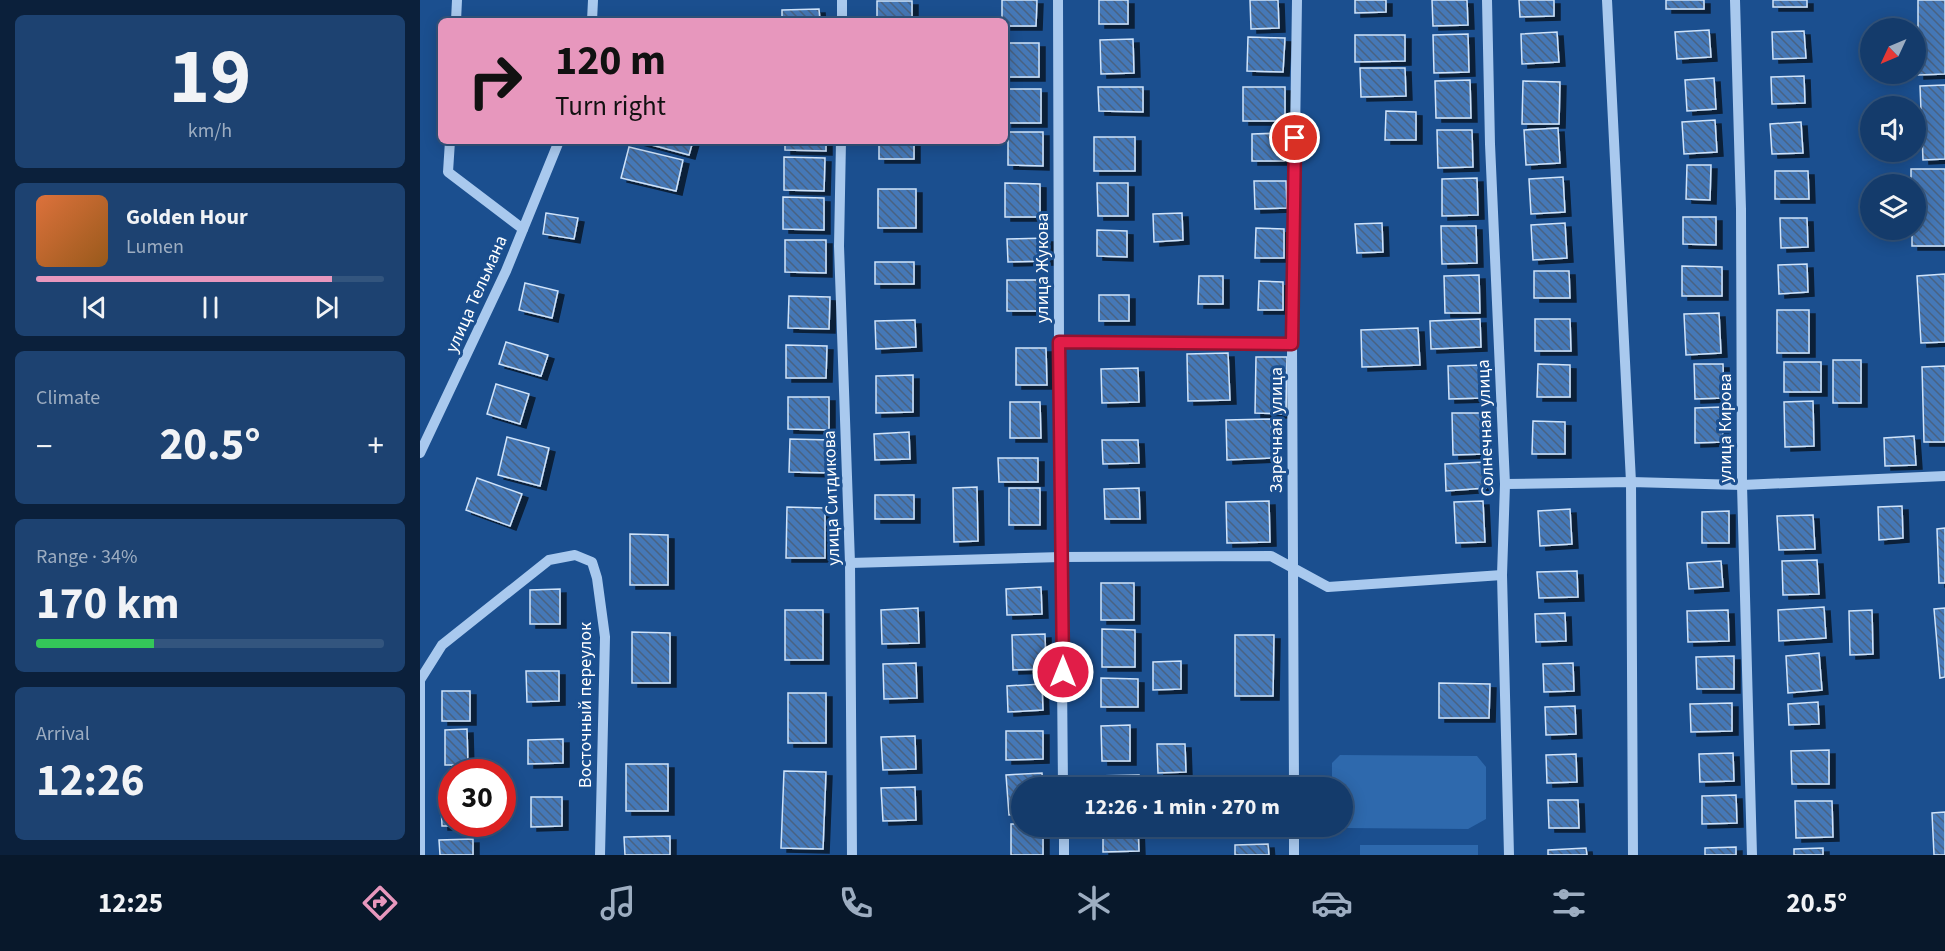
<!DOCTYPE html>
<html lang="en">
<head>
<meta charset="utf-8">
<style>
	:root { --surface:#143b6b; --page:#1d4271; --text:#f1f3f6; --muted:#9dadc1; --line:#33557e; --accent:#e797bd }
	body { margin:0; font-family:"Source Sans 3",sans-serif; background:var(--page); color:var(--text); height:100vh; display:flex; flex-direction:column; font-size:22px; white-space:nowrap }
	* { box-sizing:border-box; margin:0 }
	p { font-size:20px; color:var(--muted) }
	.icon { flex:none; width:33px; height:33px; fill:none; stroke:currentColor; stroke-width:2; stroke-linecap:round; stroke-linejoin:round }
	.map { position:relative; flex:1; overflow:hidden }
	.panel { display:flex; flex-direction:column; gap:15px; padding:15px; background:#0b203b; width:420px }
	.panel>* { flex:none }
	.banner { position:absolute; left:18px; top:18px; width:570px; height:126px; border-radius:9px; box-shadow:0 3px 15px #0003,0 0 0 2px var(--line); background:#e797bd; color:#111; overflow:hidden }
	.needle { width:39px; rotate:226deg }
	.controls { position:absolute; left:1440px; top:18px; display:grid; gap:12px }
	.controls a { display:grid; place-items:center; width:66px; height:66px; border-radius:50%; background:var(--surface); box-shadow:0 3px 15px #0003,0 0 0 2px var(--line); font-size:30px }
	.speed { position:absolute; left:18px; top:759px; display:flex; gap:12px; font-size:30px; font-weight:700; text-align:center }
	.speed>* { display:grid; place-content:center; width:78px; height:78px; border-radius:50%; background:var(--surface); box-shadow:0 3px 15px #0003,0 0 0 2px var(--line); line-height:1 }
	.speed .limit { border:9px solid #d22; background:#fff; color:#111 }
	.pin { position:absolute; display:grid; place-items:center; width:51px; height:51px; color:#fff; margin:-26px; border:3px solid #fff; border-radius:50%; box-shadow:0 2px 6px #0007 }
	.me { position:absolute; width:66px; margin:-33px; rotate:0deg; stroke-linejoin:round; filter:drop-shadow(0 0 4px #0008) }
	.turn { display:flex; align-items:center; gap:21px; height:126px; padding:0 18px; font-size:27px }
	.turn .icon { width:78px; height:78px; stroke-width:2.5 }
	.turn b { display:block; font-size:42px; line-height:51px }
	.big { font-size:45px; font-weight:700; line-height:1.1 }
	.panel .card { flex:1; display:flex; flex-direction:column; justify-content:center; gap:9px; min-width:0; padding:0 21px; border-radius:9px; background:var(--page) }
	.panel .dial { align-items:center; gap:0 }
	.dial b { font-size:78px; line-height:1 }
	.song { display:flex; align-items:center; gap:18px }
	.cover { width:72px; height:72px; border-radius:9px; background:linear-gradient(135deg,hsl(20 70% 55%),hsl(30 70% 35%)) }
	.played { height:6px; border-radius:3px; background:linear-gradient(90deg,var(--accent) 85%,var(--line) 85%) }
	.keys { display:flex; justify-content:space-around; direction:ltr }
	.heat { display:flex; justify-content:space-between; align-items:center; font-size:33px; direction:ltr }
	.charge { height:9px; border-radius:4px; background:linear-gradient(90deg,#34c759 34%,var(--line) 0) }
	.trip { position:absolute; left:591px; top:777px; width:342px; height:60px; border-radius:30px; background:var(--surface); box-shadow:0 3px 15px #0003,0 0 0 2px var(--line); font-weight:700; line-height:60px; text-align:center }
	.dock { display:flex; height:96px; justify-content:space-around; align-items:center; background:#08182b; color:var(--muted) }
	.dock .icon { width:42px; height:42px }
	.dock .on { color:var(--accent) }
	.dock b { font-size:27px; color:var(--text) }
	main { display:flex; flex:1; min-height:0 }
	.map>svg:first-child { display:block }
	.grass { fill:#2e69ad }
	.building { fill:url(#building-back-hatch); stroke:#cfe3fa; stroke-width:1.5; filter:url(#shadow) }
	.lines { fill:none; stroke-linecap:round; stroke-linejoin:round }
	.minor { stroke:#a9c9ee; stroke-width:10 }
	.route-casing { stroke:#92132f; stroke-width:15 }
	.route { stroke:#e11d48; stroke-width:10 }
	.labels { text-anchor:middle; stroke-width:6; stroke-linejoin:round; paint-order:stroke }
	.street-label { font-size:18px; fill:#fff; stroke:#1b4f8f }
</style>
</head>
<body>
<main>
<section class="panel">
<div class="card dial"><b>19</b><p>km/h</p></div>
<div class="card">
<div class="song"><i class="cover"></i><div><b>Golden Hour</b><p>Lumen</p></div></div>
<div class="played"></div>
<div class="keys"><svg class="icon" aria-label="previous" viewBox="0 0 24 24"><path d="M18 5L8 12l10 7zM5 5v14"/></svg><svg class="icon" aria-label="pause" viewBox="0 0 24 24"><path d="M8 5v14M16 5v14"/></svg><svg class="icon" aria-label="next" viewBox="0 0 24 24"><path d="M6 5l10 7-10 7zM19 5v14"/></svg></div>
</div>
<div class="card"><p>Climate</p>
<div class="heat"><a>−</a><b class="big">20.5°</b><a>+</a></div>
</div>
<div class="card"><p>Range · 34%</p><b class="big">170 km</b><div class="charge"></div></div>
<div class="card"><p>Arrival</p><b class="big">12:26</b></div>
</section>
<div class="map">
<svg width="1525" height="855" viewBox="0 0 1525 855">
	<defs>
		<pattern id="building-back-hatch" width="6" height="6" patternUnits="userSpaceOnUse" patternTransform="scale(1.5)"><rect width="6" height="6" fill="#4478b7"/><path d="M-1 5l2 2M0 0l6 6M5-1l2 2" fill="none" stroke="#486282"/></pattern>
		<filter id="shadow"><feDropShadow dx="6" dy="4" stdDeviation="0" flood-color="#0009"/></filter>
	</defs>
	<rect width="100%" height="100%" fill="#1b4f8f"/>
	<!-- grass -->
	<g class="grass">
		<path d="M 920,755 L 1057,756 L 1066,767 L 1066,819 L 1048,829 L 924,828 L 922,826 L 922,788 L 912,787 L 912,763 Z"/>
		<rect x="940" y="845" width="118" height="10"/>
	</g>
	<!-- building -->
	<g class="building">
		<path d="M 582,0 L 617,0 L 616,26 L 585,26 L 585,21 L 582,21 Z"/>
		<rect x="679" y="0" width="29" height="24"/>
		<path d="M 830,0 L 858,0 L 859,28 L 831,29 Z"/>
		<path d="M 935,0 L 966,0 L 966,12 L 935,13 Z"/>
		<path d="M 1012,0 L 1047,0 L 1048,25 L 1013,26 Z"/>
		<path d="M 1099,0 L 1134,0 L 1134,16 L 1100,17 Z"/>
		<rect x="1246" y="0" width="38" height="9"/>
		<rect x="1353" y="0" width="34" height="7"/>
		<path d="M 1498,0 L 1525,0 L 1525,74 L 1498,75 Z"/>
		<rect x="457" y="1" width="35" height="20"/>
		<path d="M 399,9 L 400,21 L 362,21 L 362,10 Z"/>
		<path d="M 1289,30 L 1291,57 L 1257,59 L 1255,32 Z"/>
		<path d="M 1384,31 L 1386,58 L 1353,59 L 1352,32 Z"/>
		<path d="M 1137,32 L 1139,62 L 1102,64 L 1101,34 Z"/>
		<path d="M 1048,34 L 1049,72 L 1014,73 L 1013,35 Z"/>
		<path d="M 935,35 L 985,35 L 985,61 L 935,62 Z"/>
		<path d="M 828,37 L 865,38 L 863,72 L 827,71 Z"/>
		<path d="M 713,39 L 714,73 L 681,74 L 680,40 Z"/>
		<rect x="585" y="43" width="34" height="34"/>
		<path d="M 940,68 L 985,68 L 986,96 L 941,97 Z"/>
		<path d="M 1384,76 L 1385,103 L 1352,104 L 1351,77 Z"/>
		<path d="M 1294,78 L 1296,109 L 1267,111 L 1265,80 Z"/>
		<path d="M 1050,80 L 1051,118 L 1016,118 L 1015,81 Z"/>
		<path d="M 1103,81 L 1140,82 L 1139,124 L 1102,124 Z"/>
		<path d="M 1525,85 L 1525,159 L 1503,160 L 1500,86 Z"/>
		<path d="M 678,87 L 723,87 L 723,112 L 679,111 Z"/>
		<rect x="823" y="87" width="42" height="34"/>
		<rect x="586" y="89" width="35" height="34"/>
		<path d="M 966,111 L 996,112 L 996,140 L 965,140 Z"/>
		<path d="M 1295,120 L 1297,152 L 1264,154 L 1262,122 Z"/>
		<path d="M 1381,122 L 1383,153 L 1352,154 L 1350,124 Z"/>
		<path d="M 1138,128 L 1140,163 L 1106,165 L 1104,130 Z"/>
		<path d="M 1017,130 L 1052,130 L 1053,167 L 1018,168 Z"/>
		<path d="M 588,132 L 623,132 L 623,166 L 588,165 Z"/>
		<path d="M 864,133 L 864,161 L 832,161 L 832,134 Z"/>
		<rect x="674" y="137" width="41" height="34"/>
		<path d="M 217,141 L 273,141 L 269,155 Z"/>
		<path d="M 365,141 L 406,141 L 406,151 L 365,150 Z"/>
		<rect x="459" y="141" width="35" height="18"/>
		<path d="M 209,147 L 263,160 L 256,191 L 201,178 Z"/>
		<path d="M 364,157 L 405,158 L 404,191 L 364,190 Z"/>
		<path d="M 1267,165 L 1291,165 L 1290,200 L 1266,199 Z"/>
		<path d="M 1491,169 L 1525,169 L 1525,246 L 1492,246 L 1492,230 L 1496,230 L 1496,184 L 1491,184 Z"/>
		<path d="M 1355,171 L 1388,171 L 1389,199 L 1355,199 Z"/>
		<path d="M 1143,177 L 1145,212 L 1111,214 L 1109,179 Z"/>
		<path d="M 1057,178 L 1058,215 L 1022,216 L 1022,179 Z"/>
		<path d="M 834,181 L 866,181 L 867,208 L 835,209 Z"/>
		<path d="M 585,183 L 620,184 L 620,217 L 585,217 Z"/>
		<path d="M 677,183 L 708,183 L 708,216 L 678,216 Z"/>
		<rect x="458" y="189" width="38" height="39"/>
		<path d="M 363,197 L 404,198 L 404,230 L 363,229 Z"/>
		<path d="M 126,213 L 158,218 L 154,239 L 123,234 Z"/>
		<path d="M 762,213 L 763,240 L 734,242 L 733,214 Z"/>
		<path d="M 1263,217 L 1296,217 L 1296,245 L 1263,244 Z"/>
		<path d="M 1360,218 L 1387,218 L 1388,247 L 1361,248 Z"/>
		<path d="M 962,223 L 963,252 L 937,253 L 935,224 Z"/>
		<path d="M 1145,223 L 1147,258 L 1113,260 L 1111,225 Z"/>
		<path d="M 1021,226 L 1056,226 L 1057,263 L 1022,264 Z"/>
		<path d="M 836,228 L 864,229 L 864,258 L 835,258 Z"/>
		<path d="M 677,230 L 707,231 L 707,257 L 677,256 Z"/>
		<path d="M 627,238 L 627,261 L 588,262 L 587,239 Z"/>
		<path d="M 365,240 L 406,240 L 406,273 L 365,272 Z"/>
		<rect x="455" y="262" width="39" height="22"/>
		<path d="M 1387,264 L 1388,292 L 1359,294 L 1358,265 Z"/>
		<path d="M 1262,266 L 1302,267 L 1302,296 L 1262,296 Z"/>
		<path d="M 1114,271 L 1149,271 L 1150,298 L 1114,298 Z"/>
		<path d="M 1525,274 L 1525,342 L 1501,343 L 1497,276 Z"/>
		<path d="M 1059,275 L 1060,313 L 1025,313 L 1024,276 Z"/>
		<path d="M 779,276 L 803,276 L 803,304 L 778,304 Z"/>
		<rect x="587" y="280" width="34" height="31"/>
		<path d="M 839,281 L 863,282 L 863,310 L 838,310 Z"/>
		<path d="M 105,283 L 138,291 L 132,318 L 99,310 Z"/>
		<rect x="679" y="295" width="30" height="26"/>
		<path d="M 369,296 L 410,297 L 409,329 L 368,328 Z"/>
		<rect x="1357" y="310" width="32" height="43"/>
		<path d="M 1299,313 L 1301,353 L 1266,355 L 1264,314 Z"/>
		<path d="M 1060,319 L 1061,347 L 1011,349 L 1010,321 Z"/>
		<path d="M 1115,319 L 1150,319 L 1151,351 L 1115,351 Z"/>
		<path d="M 495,320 L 496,347 L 456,349 L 455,321 Z"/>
		<path d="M 998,328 L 1000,365 L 942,367 L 941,330 Z"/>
		<path d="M 86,342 L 128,355 L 121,376 L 79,364 Z"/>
		<path d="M 366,345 L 407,346 L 406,378 L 366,378 Z"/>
		<path d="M 596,348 L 626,348 L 627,385 L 596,385 Z"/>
		<path d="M 808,353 L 810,400 L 768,401 L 767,354 Z"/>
		<path d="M 836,357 L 867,357 L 866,414 L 835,413 Z"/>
		<rect x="1413" y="360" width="28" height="43"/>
		<rect x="1364" y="362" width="37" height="30"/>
		<path d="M 1118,364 L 1150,365 L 1150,397 L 1117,397 Z"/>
		<path d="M 1274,364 L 1303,364 L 1304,398 L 1275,399 Z"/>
		<path d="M 1062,365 L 1063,398 L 1029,399 L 1028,366 Z"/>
		<path d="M 1525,366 L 1525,442 L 1504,442 L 1502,367 Z"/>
		<path d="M 718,368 L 719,402 L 682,403 L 681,369 Z"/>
		<path d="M 493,375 L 493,412 L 456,413 L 456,376 Z"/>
		<path d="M 76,384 L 109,394 L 100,424 L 67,414 Z"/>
		<path d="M 368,397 L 409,397 L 409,430 L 368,429 Z"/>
		<path d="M 1393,401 L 1394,446 L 1365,447 L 1364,402 Z"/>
		<path d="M 590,402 L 620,402 L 621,438 L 590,438 Z"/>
		<path d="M 1302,407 L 1303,442 L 1275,443 L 1275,408 Z"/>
		<path d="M 1032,413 L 1064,413 L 1065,454 L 1033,455 Z"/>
		<path d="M 851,419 L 853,458 L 807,460 L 806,420 Z"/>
		<path d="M 1113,421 L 1145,422 L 1145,454 L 1112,454 Z"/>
		<path d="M 489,432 L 490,459 L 455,460 L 454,434 Z"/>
		<path d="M 1494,436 L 1496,465 L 1465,466 L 1464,438 Z"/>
		<path d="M 87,437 L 129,448 L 120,486 L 78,475 Z"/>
		<path d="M 370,439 L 411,440 L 410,473 L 369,472 Z"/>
		<path d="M 682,440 L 718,440 L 719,463 L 683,464 Z"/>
		<path d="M 578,458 L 618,458 L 618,482 L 579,482 Z"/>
		<path d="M 1064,462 L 1066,488 L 1026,491 L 1025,464 Z"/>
		<path d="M 57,478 L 102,494 L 90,526 L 46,510 Z"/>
		<path d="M 557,487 L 558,541 L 534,542 L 533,488 Z"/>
		<rect x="589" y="488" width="31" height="37"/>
		<path d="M 719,488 L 720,519 L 685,519 L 684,489 Z"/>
		<rect x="455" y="495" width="39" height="24"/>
		<path d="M 849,501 L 850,542 L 807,543 L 806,502 Z"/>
		<path d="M 1063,501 L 1065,542 L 1036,543 L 1034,502 Z"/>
		<path d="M 1482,506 L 1483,538 L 1459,540 L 1458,507 Z"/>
		<path d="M 367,507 L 405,508 L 405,558 L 366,558 Z"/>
		<path d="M 1150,509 L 1152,544 L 1120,546 L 1118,511 Z"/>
		<path d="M 1309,511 L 1309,543 L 1282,543 L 1282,512 Z"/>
		<path d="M 1393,515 L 1395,549 L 1359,550 L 1357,516 Z"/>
		<path d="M 1525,528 L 1525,583 L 1519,583 L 1517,529 Z"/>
		<path d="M 210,534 L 248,535 L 248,585 L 210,585 Z"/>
		<path d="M 1397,560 L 1399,594 L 1363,595 L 1362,561 Z"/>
		<path d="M 1301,561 L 1303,587 L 1269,589 L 1267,563 Z"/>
		<path d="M 1157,571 L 1158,597 L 1119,598 L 1117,572 Z"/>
		<rect x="681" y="583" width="33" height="37"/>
		<path d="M 621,587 L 622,614 L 587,615 L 586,589 Z"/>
		<path d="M 140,589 L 140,624 L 110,624 L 110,590 Z"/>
		<path d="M 1404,607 L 1406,638 L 1359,641 L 1358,610 Z"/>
		<path d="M 498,608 L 499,643 L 462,644 L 461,610 Z"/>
		<path d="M 1525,608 L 1525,677 L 1520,678 L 1514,609 Z"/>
		<rect x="365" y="610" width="38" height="50"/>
		<path d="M 1308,610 L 1309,641 L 1268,642 L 1267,611 Z"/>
		<path d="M 1452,610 L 1453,654 L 1430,655 L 1429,611 Z"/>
		<path d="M 1145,613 L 1146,641 L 1116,642 L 1115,614 Z"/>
		<path d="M 682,629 L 715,630 L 715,667 L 682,667 Z"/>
		<path d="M 212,632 L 250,633 L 250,683 L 212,683 Z"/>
		<path d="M 625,634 L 626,669 L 593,670 L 592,635 Z"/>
		<path d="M 815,635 L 854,635 L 853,696 L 815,696 Z"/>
		<path d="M 1399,653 L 1402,690 L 1368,693 L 1366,656 Z"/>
		<path d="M 1314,656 L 1314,689 L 1277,689 L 1276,657 Z"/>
		<path d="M 761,661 L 761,689 L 733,690 L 733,662 Z"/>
		<path d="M 496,663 L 497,698 L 464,699 L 463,664 Z"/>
		<path d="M 1153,663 L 1154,691 L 1124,692 L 1123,664 Z"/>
		<path d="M 106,671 L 139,671 L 139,701 L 107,702 Z"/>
		<path d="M 681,678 L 718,679 L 718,707 L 681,707 Z"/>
		<path d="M 1019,683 L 1070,684 L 1069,718 L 1019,718 Z"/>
		<path d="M 622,684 L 623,710 L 588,712 L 587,686 Z"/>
		<rect x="22" y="691" width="28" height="30"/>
		<rect x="368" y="693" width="38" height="50"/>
		<path d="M 1398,702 L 1399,724 L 1369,725 L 1368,704 Z"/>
		<path d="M 1312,703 L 1312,731 L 1271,732 L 1270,704 Z"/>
		<path d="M 1155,706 L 1156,734 L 1126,735 L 1125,707 Z"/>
		<path d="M 710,725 L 710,761 L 682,761 L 681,726 Z"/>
		<path d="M 47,729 L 48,765 L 25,765 L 25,730 Z"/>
		<path d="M 586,731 L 623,731 L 623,759 L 586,760 Z"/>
		<path d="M 495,736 L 496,769 L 463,770 L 461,737 Z"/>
		<path d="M 143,739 L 143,763 L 108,764 L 108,740 Z"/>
		<path d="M 737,744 L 765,744 L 766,772 L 738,773 Z"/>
		<path d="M 1409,750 L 1409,784 L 1372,784 L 1371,751 Z"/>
		<path d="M 1313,753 L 1314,781 L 1280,782 L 1279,754 Z"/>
		<path d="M 1156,754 L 1157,782 L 1127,783 L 1126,755 Z"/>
		<rect x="206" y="764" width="42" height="47"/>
		<path d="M 364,771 L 406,772 L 403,849 L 361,848 Z"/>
		<path d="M 622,773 L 623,788 L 602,788 L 602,814 L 589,815 L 586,775 Z"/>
		<path d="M 719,775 L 719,788 L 674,788 L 674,776 Z"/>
		<path d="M 495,787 L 496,820 L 463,821 L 461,788 Z"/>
		<path d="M 1316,795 L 1317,823 L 1282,824 L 1282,796 Z"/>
		<path d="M 111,797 L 142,797 L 142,826 L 111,827 Z"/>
		<path d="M 1128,800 L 1158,800 L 1159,828 L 1129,828 Z"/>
		<path d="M 1375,801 L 1412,801 L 1413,837 L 1376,838 Z"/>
		<path d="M 21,803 L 32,803 L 32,824 L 54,824 L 54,826 L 22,826 Z"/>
		<path d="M 1525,812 L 1525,855 L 1514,855 L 1512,813 Z"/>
		<path d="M 591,824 L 602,824 L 602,826 L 623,826 L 623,855 L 591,855 Z"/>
		<path d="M 683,826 L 718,826 L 719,851 L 683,852 Z"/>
		<path d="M 250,836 L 250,855 L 205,855 L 204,837 Z"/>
		<path d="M 53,839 L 53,855 L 20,855 L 19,840 Z"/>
		<path d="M 848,844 L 849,855 L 815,855 L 815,845 Z"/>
		<path d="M 1316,847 L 1316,855 L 1285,855 L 1285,848 Z"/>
		<path d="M 1166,848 L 1167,855 L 1128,855 L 1128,850 Z"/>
		<path d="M 1403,848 L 1403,855 L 1374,855 L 1374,849 Z"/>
	</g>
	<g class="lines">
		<!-- minor -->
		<g class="minor">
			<path d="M 638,0 L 639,342 L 643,788"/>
			<path d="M 1067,0 L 1070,144 L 1085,484 L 1082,575 L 1089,855"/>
			<path d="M 1187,0 L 1211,482 L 1213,855"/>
			<path d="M 1315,0 L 1321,209 L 1322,485 L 1332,855"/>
			<path d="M 36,21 L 37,0"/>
			<path d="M 172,21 L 173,0"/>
			<path d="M 422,21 L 422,0"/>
			<path d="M 30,141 L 28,172 L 103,229"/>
			<path d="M 421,141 L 419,246 L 430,563 L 432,855"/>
			<path d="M 639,342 L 872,344"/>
			<path d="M 0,453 L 86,271 L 139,141"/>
			<path d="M 1085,484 L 1211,482 L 1322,485 L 1525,476"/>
			<path d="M 430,563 L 642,557 L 851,556 L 908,587 L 1082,575"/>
			<path d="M 874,788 L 872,344 L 877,0"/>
			<path d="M 644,826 L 644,855"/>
			<path d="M 874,826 L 874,855"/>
			<path d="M 0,855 L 0,680 L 22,645 L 129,560 L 155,555 L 172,562 L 177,578 L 185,637 L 180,855"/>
		</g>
	</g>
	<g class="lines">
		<defs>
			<path id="route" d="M 643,672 L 639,342 L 872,344 L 875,138"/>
		</defs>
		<!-- route casing -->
		<use href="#route" class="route-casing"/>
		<!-- route -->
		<use href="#route" class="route"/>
	</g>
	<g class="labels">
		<!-- street labels -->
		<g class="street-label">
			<text transform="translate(622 268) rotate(-90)" y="6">улица Жукова</text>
			<text transform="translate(56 294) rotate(-66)" y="6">улица Тельмана</text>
			<text transform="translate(1065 428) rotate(-92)" y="6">Солнечная улица</text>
			<text transform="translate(1305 428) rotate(-90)" y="6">улица Кирова</text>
			<text transform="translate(856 430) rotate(-90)" y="6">Заречная улица</text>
			<text transform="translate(411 498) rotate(-92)" y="6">улица Ситдикова</text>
			<text transform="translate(165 705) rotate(-90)" y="6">Восточный переулок</text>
		</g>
	</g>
</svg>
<div class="controls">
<a><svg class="needle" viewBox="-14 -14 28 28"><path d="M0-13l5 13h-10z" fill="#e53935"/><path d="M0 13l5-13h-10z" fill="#9dadc1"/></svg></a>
<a><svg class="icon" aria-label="sound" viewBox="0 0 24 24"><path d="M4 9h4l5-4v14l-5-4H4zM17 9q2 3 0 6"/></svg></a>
<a><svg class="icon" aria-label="layers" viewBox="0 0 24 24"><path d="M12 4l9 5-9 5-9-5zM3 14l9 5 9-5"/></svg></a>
</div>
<div class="speed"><div class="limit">30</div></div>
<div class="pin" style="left:875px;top:138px;background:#d93025"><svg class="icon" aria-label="arrive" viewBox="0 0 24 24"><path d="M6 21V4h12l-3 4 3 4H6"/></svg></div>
<svg class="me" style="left:643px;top:672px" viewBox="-20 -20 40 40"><circle r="17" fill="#e11d48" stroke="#fff" stroke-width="3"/><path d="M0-11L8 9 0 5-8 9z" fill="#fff"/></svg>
<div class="trip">12:26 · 1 min · 270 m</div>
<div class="banner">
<div class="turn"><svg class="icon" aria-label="right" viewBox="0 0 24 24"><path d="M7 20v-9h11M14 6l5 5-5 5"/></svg><div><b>120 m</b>Turn right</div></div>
</div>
</div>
</main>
<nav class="dock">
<b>12:25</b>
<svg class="icon on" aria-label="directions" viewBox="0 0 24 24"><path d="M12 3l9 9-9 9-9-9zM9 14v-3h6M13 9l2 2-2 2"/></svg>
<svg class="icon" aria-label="music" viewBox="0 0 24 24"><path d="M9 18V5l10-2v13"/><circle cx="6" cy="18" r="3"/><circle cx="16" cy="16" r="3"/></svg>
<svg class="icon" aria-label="phone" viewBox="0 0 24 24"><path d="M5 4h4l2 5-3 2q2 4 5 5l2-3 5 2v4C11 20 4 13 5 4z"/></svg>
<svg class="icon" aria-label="climate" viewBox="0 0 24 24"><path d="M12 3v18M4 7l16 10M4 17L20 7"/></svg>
<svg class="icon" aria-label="car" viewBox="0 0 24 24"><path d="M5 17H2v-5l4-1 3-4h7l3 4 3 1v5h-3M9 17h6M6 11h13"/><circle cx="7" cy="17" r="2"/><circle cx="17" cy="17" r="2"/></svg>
<svg class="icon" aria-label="filters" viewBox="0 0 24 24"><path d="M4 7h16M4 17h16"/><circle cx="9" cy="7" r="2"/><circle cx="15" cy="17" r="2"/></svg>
<b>20.5°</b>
</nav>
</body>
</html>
